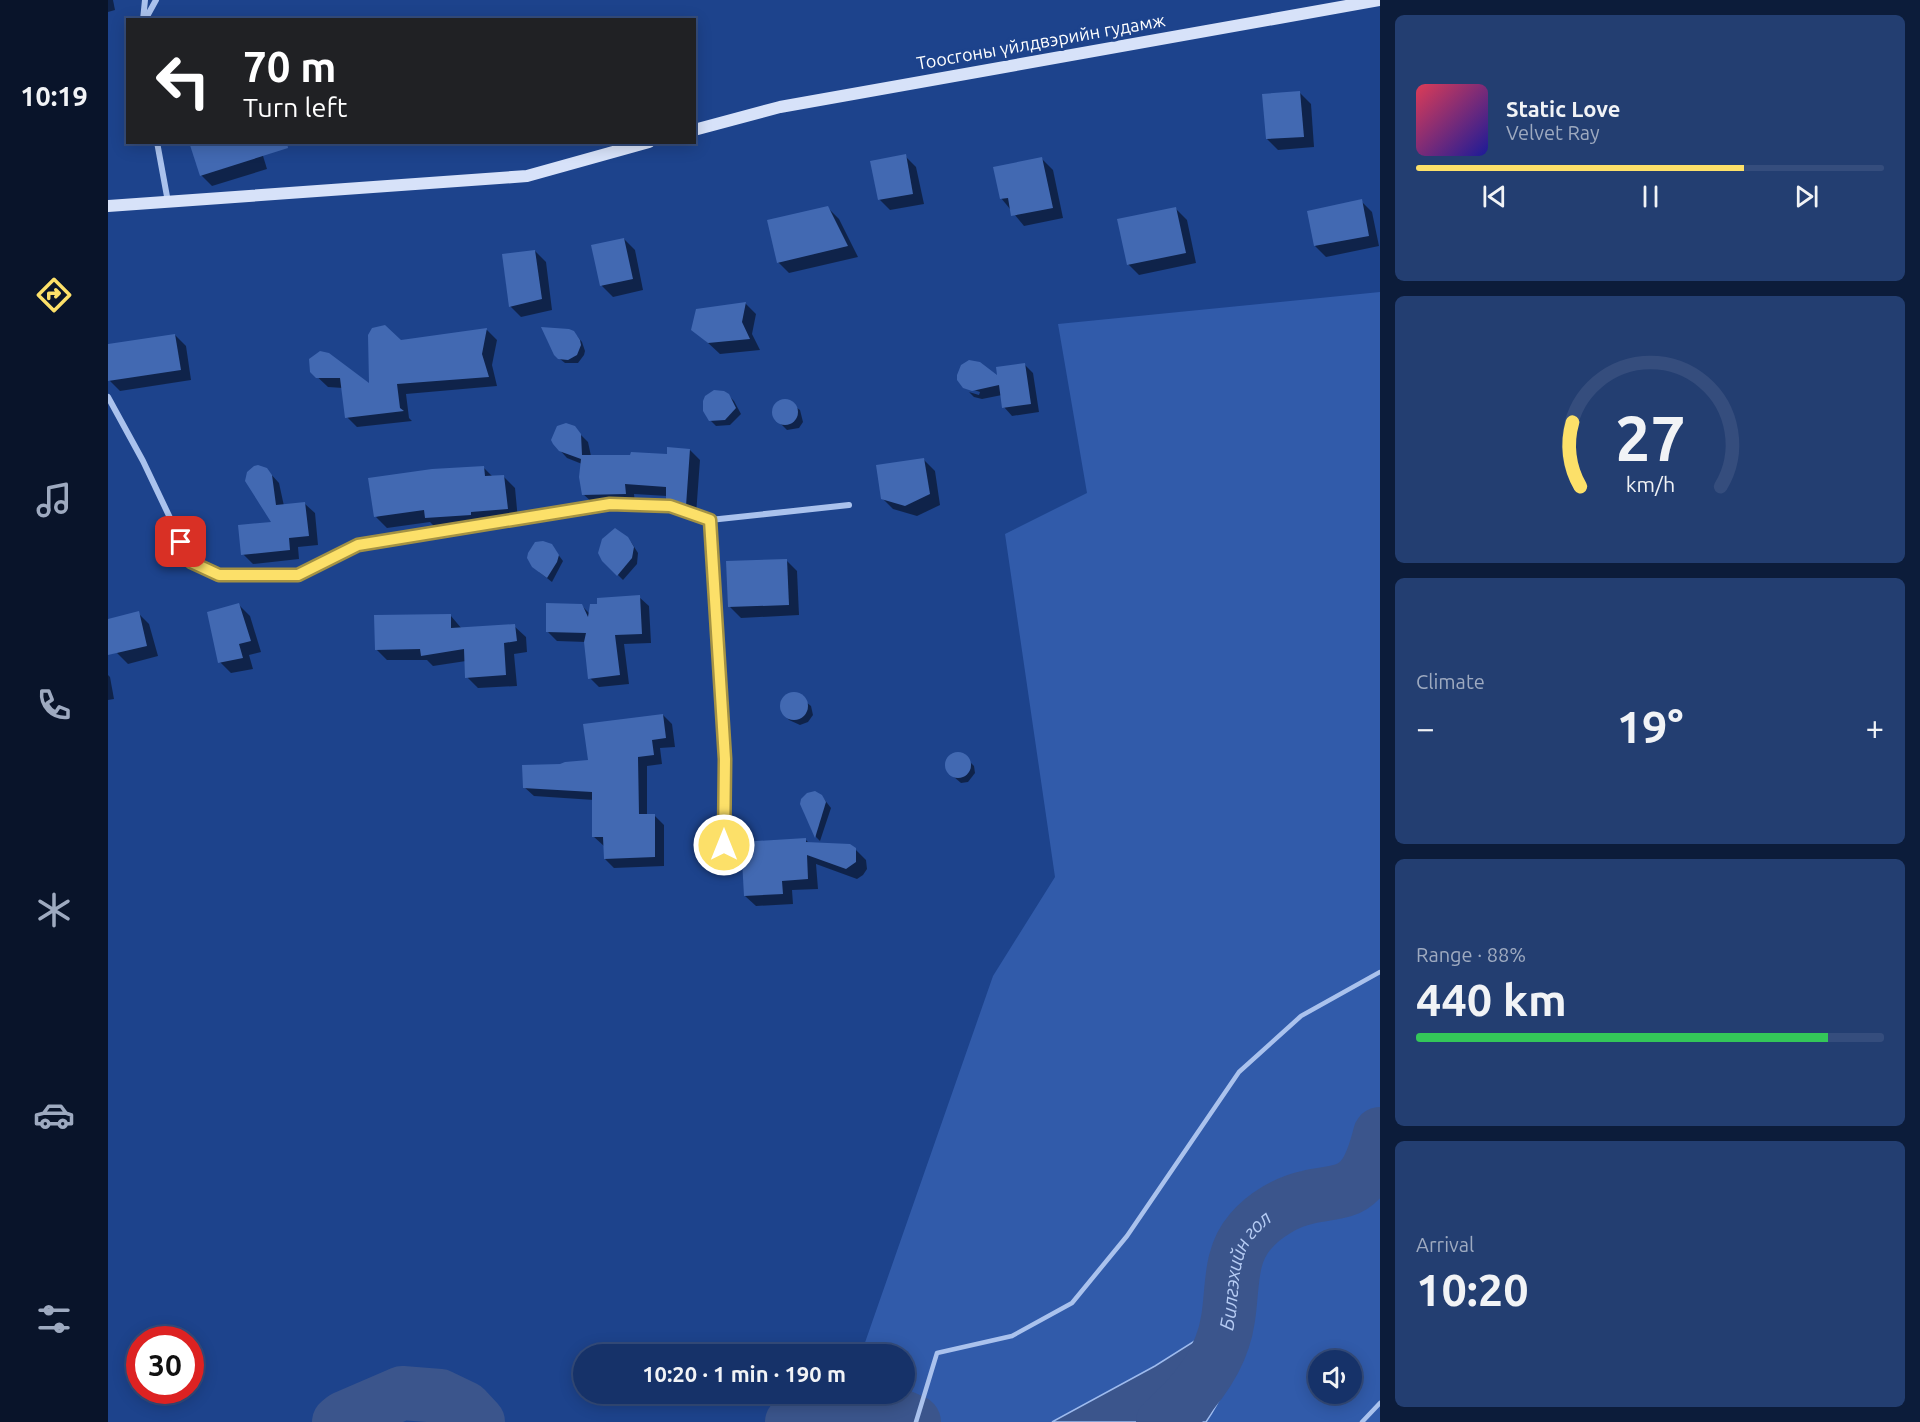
<!DOCTYPE html>
<html lang="en">
<head>
<meta charset="utf-8">
<style>
	:root { --surface:#163269; --page:#233e71; --text:#f1f3f6; --muted:#9eaac0; --line:#354d7d; --accent:#fce069 }
	body { margin:0; font-family:Ubuntu,sans-serif; background:var(--page); color:var(--text); height:100vh; display:flex; flex-direction:column; font-size:22px; white-space:nowrap }
	* { box-sizing:border-box; margin:0 }
	p { font-size:20px; color:var(--muted) }
	.icon { flex:none; width:33px; height:33px; fill:none; stroke:currentColor; stroke-width:2; stroke-linecap:round; stroke-linejoin:round }
	.map { position:relative; flex:1; overflow:hidden }
	.drawer { display:flex; flex-direction:column; gap:15px; padding:15px; background:#0c1c3a; width:540px }
	.drawer>* { flex:none }
	.guide { position:absolute; left:18px; top:18px; width:570px; height:126px; border-radius:0px; box-shadow:0 3px 15px #0003,0 0 0 2px var(--line); background:#202124; color:#fff; overflow:hidden }
	.buttons { position:absolute; left:1200px; top:1350px; display:grid; gap:12px }
	.buttons a { display:grid; place-items:center; width:54px; height:54px; border-radius:50%; background:var(--surface); box-shadow:0 3px 15px #0003,0 0 0 2px var(--line); font-size:30px }
	.speed { position:absolute; left:18px; top:1326px; display:flex; gap:12px; font-size:30px; font-weight:700; text-align:center }
	.speed>* { display:grid; place-content:center; width:78px; height:78px; border-radius:50%; background:var(--surface); box-shadow:0 3px 15px #0003,0 0 0 2px var(--line); line-height:1 }
	.speed .limit { border:9px solid #d22; background:#fff; color:#111 }
	.pin { position:absolute; display:grid; place-items:center; width:51px; height:51px; color:#fff; margin:-26px; border-radius:12px; box-shadow:0 3px 9px #0006 }
	.me { position:absolute; width:66px; margin:-33px; rotate:0deg; stroke-linejoin:round; filter:drop-shadow(0 0 4px #0008) }
	.turn { display:flex; align-items:center; gap:21px; height:126px; padding:0 18px; font-size:27px }
	.turn .icon { width:78px; height:78px; stroke-width:2.5 }
	.turn b { display:block; font-size:42px; line-height:51px }
	.big { font-size:45px; font-weight:600; line-height:1.1 }
	.drawer .card { flex:1; display:flex; flex-direction:column; justify-content:center; gap:9px; min-width:0; padding:0 21px; border-radius:9px; background:var(--page) }
	.drawer .dial { align-items:center; gap:0 }
	.dial svg { height:156px; overflow:visible; fill:none; stroke:var(--line); stroke-width:7; stroke-linecap:round; text-anchor:middle }
	.dial text { fill:var(--text); stroke:none }
	.song { display:flex; align-items:center; gap:18px }
	.cover { width:72px; height:72px; border-radius:9px; background:linear-gradient(135deg,hsl(350 70% 55%),hsl(240 70% 35%)) }
	.played { height:6px; border-radius:3px; background:linear-gradient(90deg,var(--accent) 70%,var(--line) 70%) }
	.keys { display:flex; justify-content:space-around; direction:ltr }
	.heat { display:flex; justify-content:space-between; align-items:center; font-size:33px; direction:ltr }
	.charge { height:9px; border-radius:4px; background:linear-gradient(90deg,#34c759 88%,var(--line) 0) }
	.trip { position:absolute; left:465px; top:1344px; width:342px; height:60px; border-radius:30px; background:var(--surface); box-shadow:0 3px 15px #0003,0 0 0 2px var(--line); font-weight:600; line-height:60px; text-align:center }
	main { display:flex; flex:1; min-height:0 }
	.tabs { display:flex; flex-direction:column; width:108px; justify-content:space-around; align-items:center; background:#09142a; color:var(--muted) }
	.tabs .icon { width:42px; height:42px }
	.tabs .on { color:var(--accent) }
	.tabs b { font-size:27px; color:var(--text) }
	.map>svg:first-child { display:block }
	.green { fill:#315baa; fill-rule:evenodd }
	.water { fill:#3b558c; stroke:#9ebbee; stroke-width:1.5 }
	.shadow { fill:#0007 }
	.lines { fill:none; stroke-linecap:round; stroke-linejoin:round }
	.river { stroke:#3b558c; stroke-width:54 }
	.building { fill:#4269b2 }
	.lane { stroke:#aac2ed; stroke-width:4.5 }
	.street { stroke:#aac2ed; stroke-width:6 }
	.secondary { stroke:#d7e2f9; stroke-width:12 }
	.route-casing { stroke:#a49244; stroke-width:15 }
	.route { stroke:#fce069; stroke-width:10 }
	.labels { text-anchor:middle; stroke-width:6; stroke-linejoin:round; paint-order:stroke }
	.street-label { font-size:18px; fill:#fff; stroke:#1d438c }
	.water-label { font-size:20px; font-style:italic; fill:#b6ccf4; stroke:#1d438c }
</style>
</head>
<body>
<main>
<nav class="tabs">
<b>10:19</b>
<svg class="icon on" aria-label="directions" viewBox="0 0 24 24"><path d="M12 3l9 9-9 9-9-9zM9 14v-3h6M13 9l2 2-2 2"/></svg>
<svg class="icon" aria-label="music" viewBox="0 0 24 24"><path d="M9 18V5l10-2v13"/><circle cx="6" cy="18" r="3"/><circle cx="16" cy="16" r="3"/></svg>
<svg class="icon" aria-label="phone" viewBox="0 0 24 24"><path d="M5 4h4l2 5-3 2q2 4 5 5l2-3 5 2v4C11 20 4 13 5 4z"/></svg>
<svg class="icon" aria-label="climate" viewBox="0 0 24 24"><path d="M12 3v18M4 7l16 10M4 17L20 7"/></svg>
<svg class="icon" aria-label="car" viewBox="0 0 24 24"><path d="M5 17H2v-5l4-1 3-4h7l3 4 3 1v5h-3M9 17h6M6 11h13"/><circle cx="7" cy="17" r="2"/><circle cx="17" cy="17" r="2"/></svg>
<svg class="icon" aria-label="filters" viewBox="0 0 24 24"><path d="M4 7h16M4 17h16"/><circle cx="9" cy="7" r="2"/><circle cx="15" cy="17" r="2"/></svg>
</nav>
<div class="map">
<svg width="1272" height="1422" viewBox="0 0 1272 1422">
	<rect width="100%" height="100%" fill="#1d438c"/>
	<!-- green -->
	<path class="green" d="M 1272,292 L 1272,1422 L 730,1422 L 739,1394 L 796,1394 L 796,1354 L 753,1354 L 885,976 L 947,877 L 897,534 L 979,493 L 950,324 ZM 1210,1360 L 1244,1360 L 1244,1394 L 1210,1394 Z"/>
	<!-- water -->
	<path class="water" d="M 1135,1232 L 1142,1237 C 1115,1270 1130,1320 1125,1359 C 1122,1381 1111,1403 1098,1422 L 944,1422 L 1047,1366 L 1109,1327 C 1120,1314 1117,1298 1118,1281 C 1119,1264 1125,1246 1135,1232 Z"/>
	<!-- shadow -->
	<g class="shadow">
		<path d="M 0,0 L 5,0 L 7,10 L 0,12 Z"/>
		<path d="M 1192,93 L 1203,104 L 1206,147 L 1170,150 L 1159,139 Z"/>
		<path d="M 152,146 L 159,169 L 104,186 L 93,175 Z"/>
		<path d="M 797,156 L 808,167 L 816,204 L 782,210 L 771,199 Z"/>
		<path d="M 934,159 L 945,170 L 955,218 L 916,226 L 893,198 Z"/>
		<path d="M 1253,201 L 1264,212 L 1271,246 L 1218,257 L 1207,246 Z"/>
		<path d="M 720,208 L 731,219 L 750,257 L 681,273 L 670,262 Z"/>
		<path d="M 1068,209 L 1079,220 L 1088,263 L 1031,275 L 1020,264 Z"/>
		<path d="M 516,239 L 527,250 L 535,290 L 505,297 L 494,286 L 485,246 Z"/>
		<path d="M 427,251 L 438,262 L 444,310 L 413,317 L 402,306 Z"/>
		<path d="M 637,303 L 648,314 L 644,334 L 652,350 L 612,354 L 585,329 Z"/>
		<path d="M 379,330 L 389,340 L 384,365 L 389,386 L 298,394 L 301,418 L 304,421 L 249,427 L 239,417 L 235,388 L 220,387 L 203,371 L 203,359 L 262,387 L 293,341 Z"/>
		<path d="M 67,335 L 78,346 L 83,380 L 12,391 L 1,380 L 0,345 Z"/>
		<path d="M 469,336 L 474,342 L 477,351 L 476,355 L 470,363 L 457,363 L 447,355 Z"/>
		<path d="M 916,364 L 925,373 L 931,412 L 904,416 L 896,407 L 894,395 L 874,399 L 866,397 L 861,392 L 871,395 L 872,392 L 857,387 L 891,379 Z"/>
		<path d="M 620,395 L 626,401 L 633,414 L 622,425 L 608,426 L 602,420 Z"/>
		<path d="M 679,401 L 692,410 L 695,422 L 691,428 L 679,430 L 668,419 L 665,412 L 671,402 Z"/>
		<path d="M 466,428 L 480,442 L 483,456 L 560,456 L 582,450 L 592,460 L 588,515 L 570,510 L 559,500 L 559,496 L 526,494 L 527,503 L 486,504 L 475,494 L 474,464 L 459,458 L 449,447 Z"/>
		<path d="M 816,460 L 827,471 L 832,505 L 809,516 L 785,509 L 774,498 Z"/>
		<path d="M 375,467 L 385,477 L 396,477 L 407,488 L 410,520 L 374,526 L 329,529 L 322,522 L 279,528 L 268,517 Z"/>
		<path d="M 161,472 L 171,483 L 176,506 L 197,504 L 207,513 L 210,545 L 190,547 L 191,559 L 145,564 L 135,554 L 165,523 Z"/>
		<path d="M 523,542 L 530,553 L 529,564 L 515,580 L 495,560 Z"/>
		<path d="M 446,549 L 455,561 L 444,582 L 431,572 Z"/>
		<path d="M 678,560 L 689,571 L 691,615 L 633,618 L 622,607 Z"/>
		<path d="M 531,597 L 541,606 L 543,643 L 516,644 L 521,684 L 491,687 L 482,678 L 478,642 L 449,641 L 440,632 L 473,605 L 482,614 Z"/>
		<path d="M 131,605 L 142,616 L 153,652 L 141,655 L 145,669 L 123,673 L 112,662 Z"/>
		<path d="M 30,613 L 41,624 L 50,656 L 20,664 L 9,653 Z"/>
		<path d="M 343,616 L 354,629 L 406,626 L 418,637 L 419,652 L 406,654 L 409,686 L 370,688 L 359,677 L 358,661 L 325,666 L 319,660 L 279,660 L 268,649 Z"/>
		<path d="M 0,675 L 2,677 L 6,699 L 0,700 Z"/>
		<path d="M 686,693 L 703,706 L 705,715 L 700,722 L 692,725 L 681,720 L 676,714 L 673,706 L 675,699 Z"/>
		<path d="M 555,715 L 564,724 L 567,747 L 552,748 L 554,764 L 539,766 L 539,816 L 546,815 L 556,825 L 556,866 L 506,868 L 497,859 L 496,846 L 486,837 L 486,800 L 426,796 L 416,787 L 452,766 L 481,762 Z"/>
		<path d="M 848,754 L 855,755 L 866,766 L 867,773 L 860,782 L 853,783 L 839,771 L 839,759 Z"/>
		<path d="M 716,799 L 723,808 L 712,841 L 708,837 L 693,804 Z"/>
		<path d="M 697,839 L 702,844 L 747,849 L 758,860 L 759,869 L 755,875 L 749,879 L 708,864 L 710,889 L 684,890 L 685,904 L 648,906 L 637,896 Z"/>
	</g>
	<g class="lines">
		<!-- river -->
		<g class="river">
			<path d="M 231,1422 L 236,1418 L 294,1393 L 332,1396 L 357,1408 L 370,1422"/>
			<path d="M 684,1422 C 702,1420 716,1413 734,1408 C 757,1402 785,1412 806,1422"/>
			<path id="s1" d="M 1055,1422 C 1086,1395 1114,1361 1120,1319 C 1125,1289 1121,1256 1142,1232 C 1156,1215 1180,1201 1201,1197 C 1219,1192 1238,1195 1252,1180 C 1263,1168 1268,1150 1272,1134"/>
		</g>
	</g>
	<!-- building -->
	<g class="building">
		<path d="M 1192,91 L 1196,137 L 1158,139 L 1154,94 Z"/>
		<path d="M 81,142 L 179,142 L 180,148 L 92,176 Z"/>
		<path d="M 798,154 L 805,194 L 770,200 L 762,161 Z"/>
		<path d="M 934,157 L 945,208 L 903,216 L 900,198 L 892,199 L 885,167 Z"/>
		<path d="M 1254,199 L 1261,236 L 1206,246 L 1199,211 Z"/>
		<path d="M 720,206 L 740,246 L 669,263 L 659,220 Z"/>
		<path d="M 1068,207 L 1078,253 L 1019,265 L 1009,219 Z"/>
		<path d="M 516,238 L 525,279 L 492,286 L 483,245 Z"/>
		<path d="M 427,250 L 434,299 L 401,307 L 394,254 Z"/>
		<path d="M 638,302 L 634,322 L 642,339 L 600,343 L 583,330 L 588,309 Z"/>
		<path d="M 277,325 L 293,340 L 379,328 L 374,354 L 381,377 L 289,384 L 292,408 L 296,411 L 237,418 L 232,378 L 208,378 L 202,372 L 201,359 L 212,351 L 221,353 L 261,383 L 260,335 L 264,328 Z"/>
		<path d="M 433,327 L 461,329 L 466,331 L 472,340 L 473,345 L 469,355 L 460,360 L 450,359 L 446,355 Z"/>
		<path d="M 67,334 L 73,370 L 0,381 L 0,344 Z"/>
		<path d="M 861,360 L 872,362 L 889,375 L 888,367 L 917,363 L 923,404 L 894,408 L 891,385 L 864,391 L 855,388 L 849,380 L 849,375 L 853,365 Z"/>
		<path d="M 606,390 L 616,391 L 621,394 L 628,408 L 617,420 L 601,421 L 595,411 L 595,401 L 597,396 Z"/>
		<circle cx="677" cy="412" r="13"/>
		<path d="M 458,423 L 467,426 L 473,434 L 474,455 L 522,455 L 523,452 L 559,454 L 559,447 L 582,449 L 578,506 L 558,501 L 558,487 L 517,484 L 518,494 L 474,495 L 471,477 L 473,459 L 451,451 L 445,444 L 443,440 L 449,426 Z"/>
		<path d="M 816,458 L 822,494 L 797,506 L 773,499 L 768,465 Z"/>
		<path d="M 150,465 L 159,468 L 164,475 L 168,505 L 197,502 L 201,536 L 181,538 L 182,550 L 133,555 L 130,525 L 163,522 L 137,481 L 139,472 L 146,466 Z"/>
		<path d="M 376,466 L 377,476 L 396,475 L 400,509 L 363,512 L 363,515 L 317,518 L 316,510 L 266,517 L 260,478 L 324,469 Z"/>
		<path d="M 507,528 L 520,537 L 526,547 L 524,558 L 509,576 L 494,561 L 490,553 L 494,539 Z"/>
		<path d="M 435,541 L 444,544 L 451,555 L 449,562 L 439,578 L 424,567 L 419,558 L 420,553 L 427,542 Z"/>
		<path d="M 679,559 L 681,605 L 620,607 L 618,561 Z"/>
		<path d="M 532,595 L 534,634 L 507,635 L 512,675 L 480,679 L 476,642 L 478,633 L 438,632 L 438,603 L 474,604 L 480,617 L 482,604 L 489,604 L 489,598 Z"/>
		<path d="M 131,603 L 143,641 L 131,644 L 135,658 L 110,663 L 99,612 Z"/>
		<path d="M 31,611 L 39,646 L 0,655 L 0,619 Z"/>
		<path d="M 343,614 L 343,628 L 407,624 L 409,641 L 396,643 L 398,675 L 357,678 L 356,649 L 313,656 L 312,649 L 267,650 L 266,615 Z"/>
		<circle cx="686" cy="706" r="14"/>
		<path d="M 555,714 L 558,738 L 544,740 L 546,755 L 530,757 L 531,814 L 547,814 L 547,857 L 496,859 L 495,837 L 484,837 L 484,792 L 415,788 L 414,765 L 452,764 L 457,762 L 480,760 L 475,724 Z"/>
		<circle cx="850" cy="765" r="13"/>
		<path d="M 707,791 L 714,795 L 718,802 L 707,838 L 692,804 L 693,799 L 699,793 Z"/>
		<path d="M 698,838 L 698,842 L 742,844 L 748,848 L 748,862 L 738,869 L 699,855 L 700,879 L 674,881 L 675,894 L 636,896 L 633,842 Z"/>
	</g>
	<g class="lines">
		<!-- lane -->
		<g class="lane">
			<path d="M 808,1422 L 829,1353 L 904,1336 L 964,1303 L 1019,1236 L 1131,1072 L 1193,1016 L 1272,972"/>
			<path d="M 1254,1422 L 1272,1403"/>
		</g>
		<!-- street -->
		<g class="street">
			<path d="M 35,20 L 37,0"/>
			<path d="M 37,20 L 48,0"/>
			<path d="M 49,142 L 60,202"/>
			<path d="M 0,397 L 35,461 L 83,562 L 111,575 L 190,575 L 250,545 L 502,504 L 562,506 L 602,520 L 741,505"/>
			<path d="M 602,520 L 617,759 L 617,845"/>
		</g>
		<!-- secondary -->
		<g class="secondary">
			<path d="M 586,130 L 672,107 L 1272,0"/>
			<path d="M 0,206 L 419,176 L 541,142"/>
		</g>
	</g>
	<g class="lines">
		<defs>
			<path id="route" d="M 73,542 L 83,562 L 111,575 L 190,575 L 250,545 L 502,504 L 562,506 L 602,520 L 617,759 L 616,845"/>
		</defs>
		<!-- route casing -->
		<use href="#route" class="route-casing"/>
		<!-- route -->
		<use href="#route" class="route"/>
	</g>
	<g class="labels">
		<!-- street labels -->
		<g class="street-label">
			<text transform="translate(933 42) rotate(-10)" y="6">Тоосгоны үйлдвэрийн гудамж</text>
		</g>
		<!-- water labels -->
		<g class="water-label">
			<text dy="7" stroke="none"><textPath href="#s1" startOffset="177">Билгэхийн гол</textPath></text>
		</g>
	</g>
</svg>
<div class="buttons">
<a><svg class="icon" aria-label="sound" viewBox="0 0 24 24"><path d="M4 9h4l5-4v14l-5-4H4zM17 9q2 3 0 6"/></svg></a>
</div>
<div class="speed"><div class="limit">30</div></div>
<div class="pin" style="left:73px;top:542px;background:#d93025"><svg class="icon" aria-label="arrive" viewBox="0 0 24 24"><path d="M6 21V4h12l-3 4 3 4H6"/></svg></div>
<svg class="me" style="left:616px;top:845px" viewBox="-20 -20 40 40"><circle r="17" fill="#fce069" stroke="#fff" stroke-width="3"/><path d="M0-11L8 9 0 5-8 9z" fill="#fff"/></svg>
<div class="trip">10:20 · 1 min · 190 m</div>
<div class="guide">
<div class="turn"><svg class="icon" aria-label="left" viewBox="0 0 24 24"><path d="M17 20v-9H6M10 6l-5 5 5 5"/></svg><div><b>70 m</b>Turn left</div></div>
</div>
</div>
<section class="drawer">
<div class="card">
<div class="song"><i class="cover"></i><div><b>Static Love</b><p>Velvet Ray</p></div></div>
<div class="played"></div>
<div class="keys"><svg class="icon" aria-label="previous" viewBox="0 0 24 24"><path d="M18 5L8 12l10 7zM5 5v14"/></svg><svg class="icon" aria-label="pause" viewBox="0 0 24 24"><path d="M8 5v14M16 5v14"/></svg><svg class="icon" aria-label="next" viewBox="0 0 24 24"><path d="M6 5l10 7-10 7zM19 5v14"/></svg></div>
</div>
<div class="card dial"><svg viewBox="0 0 100 80">
<path d="M14 69A42 42 0 1 1 86 69"/>
<path d="M14 69A42 42 0 0 1 10 36" stroke="#fce069"/>
<text x="50" y="56" font-size="32" font-weight="700">27</text>
<text x="50" y="72" font-size="11">km/h</text>
</svg></div>
<div class="card"><p>Climate</p>
<div class="heat"><a>−</a><b class="big">19°</b><a>+</a></div>
</div>
<div class="card"><p>Range · 88%</p><b class="big">440 km</b><div class="charge"></div></div>
<div class="card"><p>Arrival</p><b class="big">10:20</b></div>
</section>
</main>
</body>
</html>
